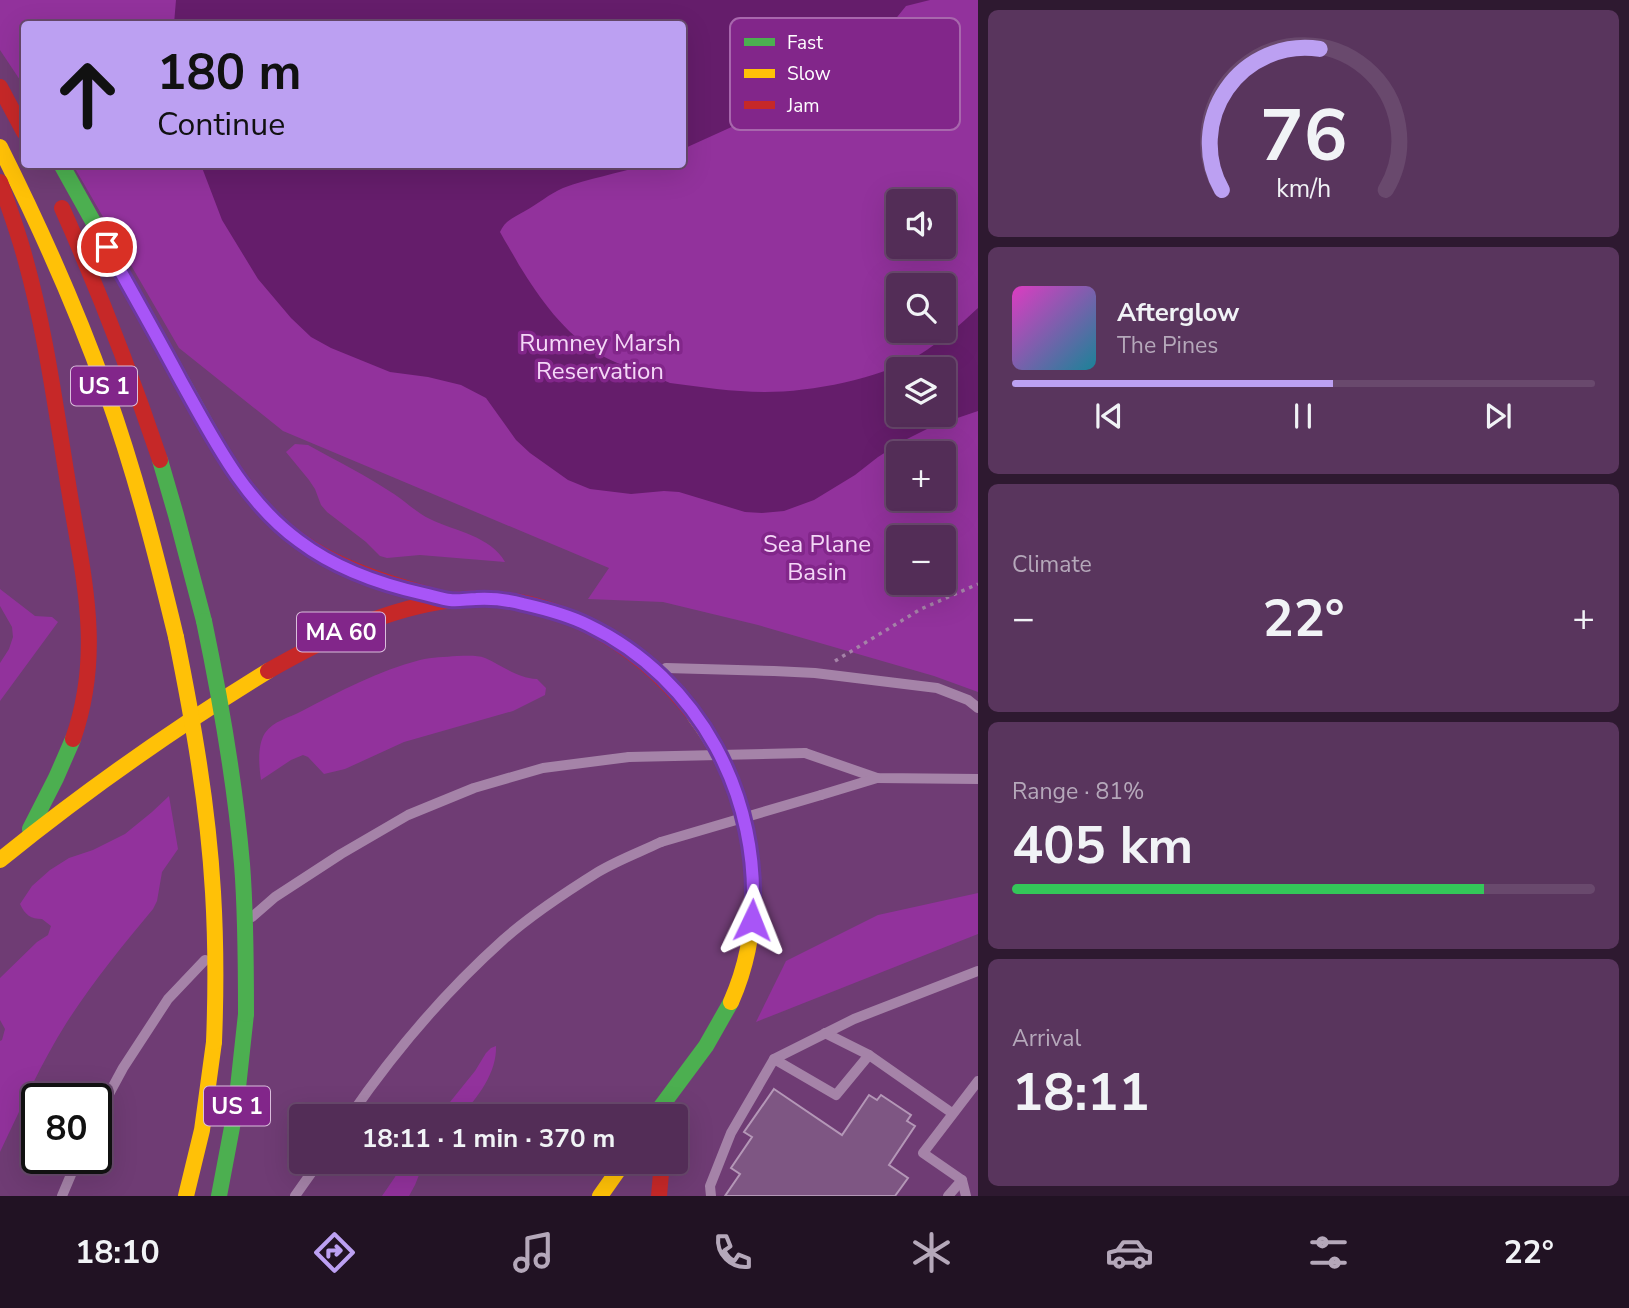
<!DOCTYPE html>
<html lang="en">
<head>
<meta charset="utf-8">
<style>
	:root { --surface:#532d57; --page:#59355d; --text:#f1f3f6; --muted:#b5a8ba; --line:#69496d; --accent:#bca0f2 }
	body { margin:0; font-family:"Nunito Sans",sans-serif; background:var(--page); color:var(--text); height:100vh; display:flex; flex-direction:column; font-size:26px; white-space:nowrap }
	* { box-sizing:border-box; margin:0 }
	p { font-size:23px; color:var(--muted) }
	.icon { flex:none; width:38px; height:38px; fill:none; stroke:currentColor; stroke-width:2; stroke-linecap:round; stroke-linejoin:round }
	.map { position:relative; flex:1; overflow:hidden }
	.sheet { display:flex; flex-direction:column; gap:10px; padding:10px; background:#2e1930; width:651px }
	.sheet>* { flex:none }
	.banner { position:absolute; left:21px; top:21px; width:665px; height:147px; border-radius:7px; box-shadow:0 7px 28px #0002,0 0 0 2px var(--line); background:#bca0f2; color:#111; overflow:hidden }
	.buttons { position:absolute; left:886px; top:189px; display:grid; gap:14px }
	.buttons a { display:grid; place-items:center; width:70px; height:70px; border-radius:7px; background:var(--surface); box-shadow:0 7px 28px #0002,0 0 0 2px var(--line); font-size:35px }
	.speed { position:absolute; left:21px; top:1083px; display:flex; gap:14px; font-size:35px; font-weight:700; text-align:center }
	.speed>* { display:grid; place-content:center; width:91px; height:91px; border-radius:50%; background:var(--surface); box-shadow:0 7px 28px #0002,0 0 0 2px var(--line); line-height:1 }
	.speed .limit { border:4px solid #111; border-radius:10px; background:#fff; color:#111 }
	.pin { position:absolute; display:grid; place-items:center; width:60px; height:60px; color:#fff; margin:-30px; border:4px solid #fff; border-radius:50%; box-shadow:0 2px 7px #0007 }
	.me { position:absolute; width:77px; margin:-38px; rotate:2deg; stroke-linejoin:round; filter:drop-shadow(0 0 5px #0008) }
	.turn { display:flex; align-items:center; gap:24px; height:147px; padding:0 21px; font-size:32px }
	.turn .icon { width:91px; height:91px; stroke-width:2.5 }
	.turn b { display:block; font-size:49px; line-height:60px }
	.big { font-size:52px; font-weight:700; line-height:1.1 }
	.sheet .card { flex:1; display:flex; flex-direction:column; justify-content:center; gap:10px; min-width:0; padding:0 24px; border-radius:10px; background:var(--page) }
	.sheet .dial { align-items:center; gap:0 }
	.dial svg { height:182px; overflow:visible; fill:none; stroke:var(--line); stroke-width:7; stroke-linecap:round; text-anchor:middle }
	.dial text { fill:var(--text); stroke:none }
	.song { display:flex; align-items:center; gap:21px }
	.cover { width:84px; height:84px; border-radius:10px; background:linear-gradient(135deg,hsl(310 70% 55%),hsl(190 70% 35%)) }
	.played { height:7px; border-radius:4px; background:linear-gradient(90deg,var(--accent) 55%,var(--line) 55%) }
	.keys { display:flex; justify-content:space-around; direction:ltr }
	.heat { display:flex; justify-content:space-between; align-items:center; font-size:38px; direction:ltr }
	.charge { height:10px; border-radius:5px; background:linear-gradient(90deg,#34c759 81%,var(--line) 0) }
	.trip { position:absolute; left:289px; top:1104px; width:399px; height:70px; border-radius:7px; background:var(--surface); box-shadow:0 7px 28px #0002,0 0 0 2px var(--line); font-weight:700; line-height:70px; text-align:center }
	.tab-bar { display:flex; height:112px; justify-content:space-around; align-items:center; background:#211223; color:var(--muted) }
	.tab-bar .icon { width:49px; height:49px }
	.tab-bar .current { color:var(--accent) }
	.tab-bar b { font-size:32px; color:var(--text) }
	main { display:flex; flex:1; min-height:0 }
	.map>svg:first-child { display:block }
	.green { fill:#92329c; fill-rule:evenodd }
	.water { fill:#651d6b; fill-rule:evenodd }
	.building { fill:#7e5683; stroke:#b497b7; stroke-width:2 }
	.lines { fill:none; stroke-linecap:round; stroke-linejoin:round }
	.path { stroke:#a583a8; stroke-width:3.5; stroke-dasharray:3.5 5; stroke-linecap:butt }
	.lane { stroke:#a583a8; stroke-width:10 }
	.fast { stroke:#4caf50; stroke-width:16 }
	.slow { stroke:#ffc107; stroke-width:16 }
	.jam { stroke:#c62828; stroke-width:16 }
	.lane-bridge { stroke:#a583a8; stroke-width:10 }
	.fast-bridge { stroke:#4caf50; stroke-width:16 }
	.slow-bridge { stroke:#ffc107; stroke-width:16 }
	.route-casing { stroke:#6d37a1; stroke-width:18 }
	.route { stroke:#a855f7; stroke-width:12 }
	.labels { text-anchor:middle; stroke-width:7; stroke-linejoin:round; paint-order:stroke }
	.shield { fill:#82268a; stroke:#dabedc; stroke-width:2 }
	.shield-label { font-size:23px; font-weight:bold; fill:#fff }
	.park-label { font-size:24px; fill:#f4d7f7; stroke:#82268a }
	.key { fill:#82268a; stroke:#a867ad; stroke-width:2 }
	.key-label { font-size:19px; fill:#fff }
</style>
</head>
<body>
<main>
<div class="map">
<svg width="978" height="1196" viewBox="0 0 978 1196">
	<rect width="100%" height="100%" fill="#6f3c74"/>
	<!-- green -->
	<g class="green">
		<path d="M 0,0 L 978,0 L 978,692 L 934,676 L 758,625 L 663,602 L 588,599 L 609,568 L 283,431 L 179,348 L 73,165 L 682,164 L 682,24 L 24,24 L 24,86 L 0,50 ZM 898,201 L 943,201 L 943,247 L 898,247 ZM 898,285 L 943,285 L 943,331 L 898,331 ZM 898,369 L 943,369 L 943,415 L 898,415 ZM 898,453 L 943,453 L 943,499 L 898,499 ZM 898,537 L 943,537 L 943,583 L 898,583 Z"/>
		<path d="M 295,444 L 308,445 C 337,461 367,476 394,494 C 406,502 417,513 430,519 C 454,531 491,536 505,562 L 420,555 L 387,558 L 380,556 L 366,542 L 327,512 L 321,505 L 315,489 L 309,480 L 286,452 Z"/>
		<path d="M 0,589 L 35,616 L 52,617 L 58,622 L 0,701 L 0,663 L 9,649 L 13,637 L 12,627 L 0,606 Z"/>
		<path d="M 457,656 C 467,656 477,655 485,658 C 503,666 517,678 537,679 L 546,688 L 545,695 L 513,711 L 404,742 L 345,769 L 324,774 L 308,757 L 303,755 L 291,760 L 261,780 C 259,766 257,746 265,733 C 273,721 289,718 302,711 C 340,691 378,671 420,660 C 432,657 445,657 457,656 Z"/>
		<path d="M 169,796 L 178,849 L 162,872 L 157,901 L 153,909 C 122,946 93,982 67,1022 C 41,1063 21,1108 0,1152 L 0,1041 L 2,1040 L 5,1029 L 0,1020 L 0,978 L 37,942 L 48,935 L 51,926 L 42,919 C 31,919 25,915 20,904 L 32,886 L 50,870 L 69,858 L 93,850 L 125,834 L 152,812 Z"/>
		<path d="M 978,893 L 978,934 L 756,1022 L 786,961 L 878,915 Z"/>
		<path d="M 496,1046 C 497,1072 478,1098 460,1116 L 432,1116 L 450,1102 L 475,1071 L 486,1053 L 491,1048 Z"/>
		<path d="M 402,1162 L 429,1162 L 419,1175 L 415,1185 L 409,1196 L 382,1196 L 395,1177 Z"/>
	</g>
	<!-- water -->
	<g class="water">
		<path d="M 176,0 L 930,0 L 906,6 L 873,47 L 854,62 L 832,76 L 747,120 L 683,149 L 682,24 L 174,24 Z"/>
		<path d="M 201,165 L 644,165 C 617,174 589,178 563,188 C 549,194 538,204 525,211 C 515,217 505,220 500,232 C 506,243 513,254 519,265 C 540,299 564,333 599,354 C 621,367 647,372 670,383 C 701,387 733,392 765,392 C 812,392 879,379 919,355 C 940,342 960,325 978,308 L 978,411 L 931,427 L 905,440 L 878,457 L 855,475 L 814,500 L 784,511 L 762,513 L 745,512 L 679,492 L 664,491 L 631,494 L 590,489 L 568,480 L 530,453 L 516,440 L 486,398 L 461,385 L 428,377 L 390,372 L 331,348 L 311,337 L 291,318 L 258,279 L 222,220 ZM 898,369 L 943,369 L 943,415 L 898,415 Z"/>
	</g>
	<!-- building -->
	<path class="building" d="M 774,1089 L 842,1135 L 869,1095 L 877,1100 L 881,1095 L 911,1115 L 907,1121 L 915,1126 L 889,1165 L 908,1178 L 895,1196 L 725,1196 L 740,1174 L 731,1168 L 752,1137 L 744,1132 Z"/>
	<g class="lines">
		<!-- path -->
		<path class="path" d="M 835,661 L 921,609 L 978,584"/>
		<!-- lane -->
		<g class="lane">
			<path d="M 666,668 L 774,671 L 815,673 L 937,688 L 968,700 L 978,708"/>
			<path d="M 805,753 L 877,778 L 978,779"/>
			<path d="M 821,795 L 877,778"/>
			<path d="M 252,917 L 275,897 L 341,854 L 408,815 L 474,788 L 543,768 L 629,757"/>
			<path d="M 825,1033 L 869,1055 L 952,1113"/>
			<path d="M 774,1059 L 836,1095 L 869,1055"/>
			<path d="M 350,1116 C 394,1052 445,992 503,940 C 532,914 566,892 598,872 C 618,860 640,852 661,842"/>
			<path d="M 96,1118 L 123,1068 L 168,999 L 205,960"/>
			<path d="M 62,1196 L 78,1158"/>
			<path d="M 295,1196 L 319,1162"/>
			<path d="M 711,1196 L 710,1186 L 731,1133 L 774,1059 L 854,1019 L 978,971"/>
			<path d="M 948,1196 L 962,1180"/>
			<path d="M 966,1196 L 962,1180 L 923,1153 L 978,1081"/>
		</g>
		<!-- fast -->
		<g class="fast">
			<path d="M 61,164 L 223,455"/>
			<path d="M 160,460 L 176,515 L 204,621"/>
			<path d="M 30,829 L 56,778 L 73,739"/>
			<path d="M 654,1116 L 706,1046 L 731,1002"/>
			<path d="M 219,1196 L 236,1106 L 246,1014"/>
		</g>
		<!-- slow -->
		<g class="slow">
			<path d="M 0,147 C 40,227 76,307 106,391 C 135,472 156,554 176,637"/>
			<path d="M 694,715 C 754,794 772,909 731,1002"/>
			<path d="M 0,860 C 85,791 175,728 268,671"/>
			<path d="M 186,1196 L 202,1130 L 214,1042"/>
			<path d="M 600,1196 L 624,1162"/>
		</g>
		<!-- jam -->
		<g class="jam">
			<path d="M 0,87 L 24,132"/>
			<path d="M 0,182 C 9,207 18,232 25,258 C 45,329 55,404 67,477 C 81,569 105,648 73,739"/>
			<path d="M 62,208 C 99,291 131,374 160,460"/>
			<path d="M 223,455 C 236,473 248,491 262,507 C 308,559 373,580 438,597"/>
			<path d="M 268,671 C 326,638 386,608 453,600 C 547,588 638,642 694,715"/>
			<path d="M 659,1196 L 662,1162"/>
		</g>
		<!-- lane-bridge -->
		<g class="lane-bridge">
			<path d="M 629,757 L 805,753"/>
			<path d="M 661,842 L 821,795"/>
		</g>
		<!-- fast-bridge -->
		<path class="fast-bridge" d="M 204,621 C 221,702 235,782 242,864 C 246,914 246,964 246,1014"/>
		<!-- slow-bridge -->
		<path class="slow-bridge" d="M 176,637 C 193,721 208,806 213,892 C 216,942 216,992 214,1042"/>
	</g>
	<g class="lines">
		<defs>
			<path id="route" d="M 107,247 C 132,292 157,336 181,381 C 214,440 244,501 299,541 C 336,569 379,584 424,594 C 433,596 442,599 450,600 C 458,601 468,599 476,599 C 492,598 508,600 523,604 C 545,609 568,615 588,625 C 700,679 762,798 752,920"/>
		</defs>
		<!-- route casing -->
		<use href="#route" class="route-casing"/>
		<!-- route -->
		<use href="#route" class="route"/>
	</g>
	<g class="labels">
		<!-- shield labels -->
		<g class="shield">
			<rect x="71" y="366.5" width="66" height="39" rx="5"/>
			<rect x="297" y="612.5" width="88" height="39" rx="5"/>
			<rect x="204" y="1086.5" width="66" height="39" rx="5"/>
		</g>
		<g class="shield-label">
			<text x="104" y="394">US 1</text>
			<text x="341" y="640">MA 60</text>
			<text x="237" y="1114">US 1</text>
		</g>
		<!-- park labels -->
		<g class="park-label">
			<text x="600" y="351">Rumney Marsh<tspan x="600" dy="28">Reservation</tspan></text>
			<text x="817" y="552">Sea Plane<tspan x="817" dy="28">Basin</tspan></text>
		</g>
	</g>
	<!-- legend -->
	<rect x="730" y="18" width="230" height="112" rx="10" class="key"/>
	<rect x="744" y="38" width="31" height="8" fill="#4caf50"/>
	<rect x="744" y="69" width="31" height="9" fill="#ffc107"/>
	<rect x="744" y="101" width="31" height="8" fill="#c62828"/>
	<g class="key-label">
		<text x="787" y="49">Fast</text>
		<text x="787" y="80">Slow</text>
		<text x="787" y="112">Jam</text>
	</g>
</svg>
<div class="buttons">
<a><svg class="icon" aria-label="sound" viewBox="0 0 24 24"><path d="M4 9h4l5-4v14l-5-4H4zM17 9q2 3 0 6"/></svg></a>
<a><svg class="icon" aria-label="search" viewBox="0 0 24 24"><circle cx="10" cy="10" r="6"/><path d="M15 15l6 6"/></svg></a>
<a><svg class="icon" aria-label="layers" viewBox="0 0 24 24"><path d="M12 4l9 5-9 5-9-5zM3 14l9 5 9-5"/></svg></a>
<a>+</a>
<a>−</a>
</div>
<div class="speed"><div class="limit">80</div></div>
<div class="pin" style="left:107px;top:247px;background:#d93025"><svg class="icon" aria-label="arrive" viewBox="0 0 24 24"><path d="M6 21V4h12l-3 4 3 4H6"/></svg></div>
<svg class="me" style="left:752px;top:920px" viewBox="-20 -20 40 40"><path d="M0-17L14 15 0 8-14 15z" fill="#a855f7" stroke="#fff" stroke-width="4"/></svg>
<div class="trip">18:11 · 1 min · 370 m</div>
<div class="banner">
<div class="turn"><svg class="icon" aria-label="ahead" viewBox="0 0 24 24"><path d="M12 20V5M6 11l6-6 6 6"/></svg><div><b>180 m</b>Continue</div></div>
</div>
</div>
<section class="sheet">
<div class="card dial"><svg viewBox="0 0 100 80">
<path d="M14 69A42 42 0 1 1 86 69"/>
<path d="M14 69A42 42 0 0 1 57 7" stroke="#bca0f2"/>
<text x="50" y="56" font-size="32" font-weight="700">76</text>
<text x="50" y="72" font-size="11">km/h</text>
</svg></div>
<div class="card">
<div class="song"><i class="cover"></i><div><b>Afterglow</b><p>The Pines</p></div></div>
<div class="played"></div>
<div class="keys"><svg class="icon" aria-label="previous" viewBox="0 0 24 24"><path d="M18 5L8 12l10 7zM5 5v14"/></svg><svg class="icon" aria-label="pause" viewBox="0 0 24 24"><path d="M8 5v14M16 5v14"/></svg><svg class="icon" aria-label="next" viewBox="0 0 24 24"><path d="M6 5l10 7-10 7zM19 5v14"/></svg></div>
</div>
<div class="card"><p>Climate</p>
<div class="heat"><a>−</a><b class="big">22°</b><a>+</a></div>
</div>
<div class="card"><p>Range · 81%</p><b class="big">405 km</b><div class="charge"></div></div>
<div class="card"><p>Arrival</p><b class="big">18:11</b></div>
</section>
</main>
<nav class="tab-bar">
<b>18:10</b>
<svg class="icon current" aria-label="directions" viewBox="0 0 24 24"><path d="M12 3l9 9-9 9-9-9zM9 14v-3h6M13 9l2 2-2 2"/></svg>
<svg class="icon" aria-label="music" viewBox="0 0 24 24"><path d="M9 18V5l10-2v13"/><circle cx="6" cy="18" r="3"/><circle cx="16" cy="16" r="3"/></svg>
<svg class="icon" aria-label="phone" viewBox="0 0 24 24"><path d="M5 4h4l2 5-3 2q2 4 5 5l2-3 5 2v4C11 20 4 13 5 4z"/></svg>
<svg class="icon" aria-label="climate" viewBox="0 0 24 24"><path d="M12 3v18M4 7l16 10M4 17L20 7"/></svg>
<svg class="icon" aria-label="car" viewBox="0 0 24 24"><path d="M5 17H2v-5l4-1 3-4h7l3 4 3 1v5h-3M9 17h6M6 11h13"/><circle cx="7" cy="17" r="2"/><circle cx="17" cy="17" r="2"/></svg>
<svg class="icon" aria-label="filters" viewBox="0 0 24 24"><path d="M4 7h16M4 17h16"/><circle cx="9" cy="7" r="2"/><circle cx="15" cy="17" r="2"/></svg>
<b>22°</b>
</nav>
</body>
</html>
